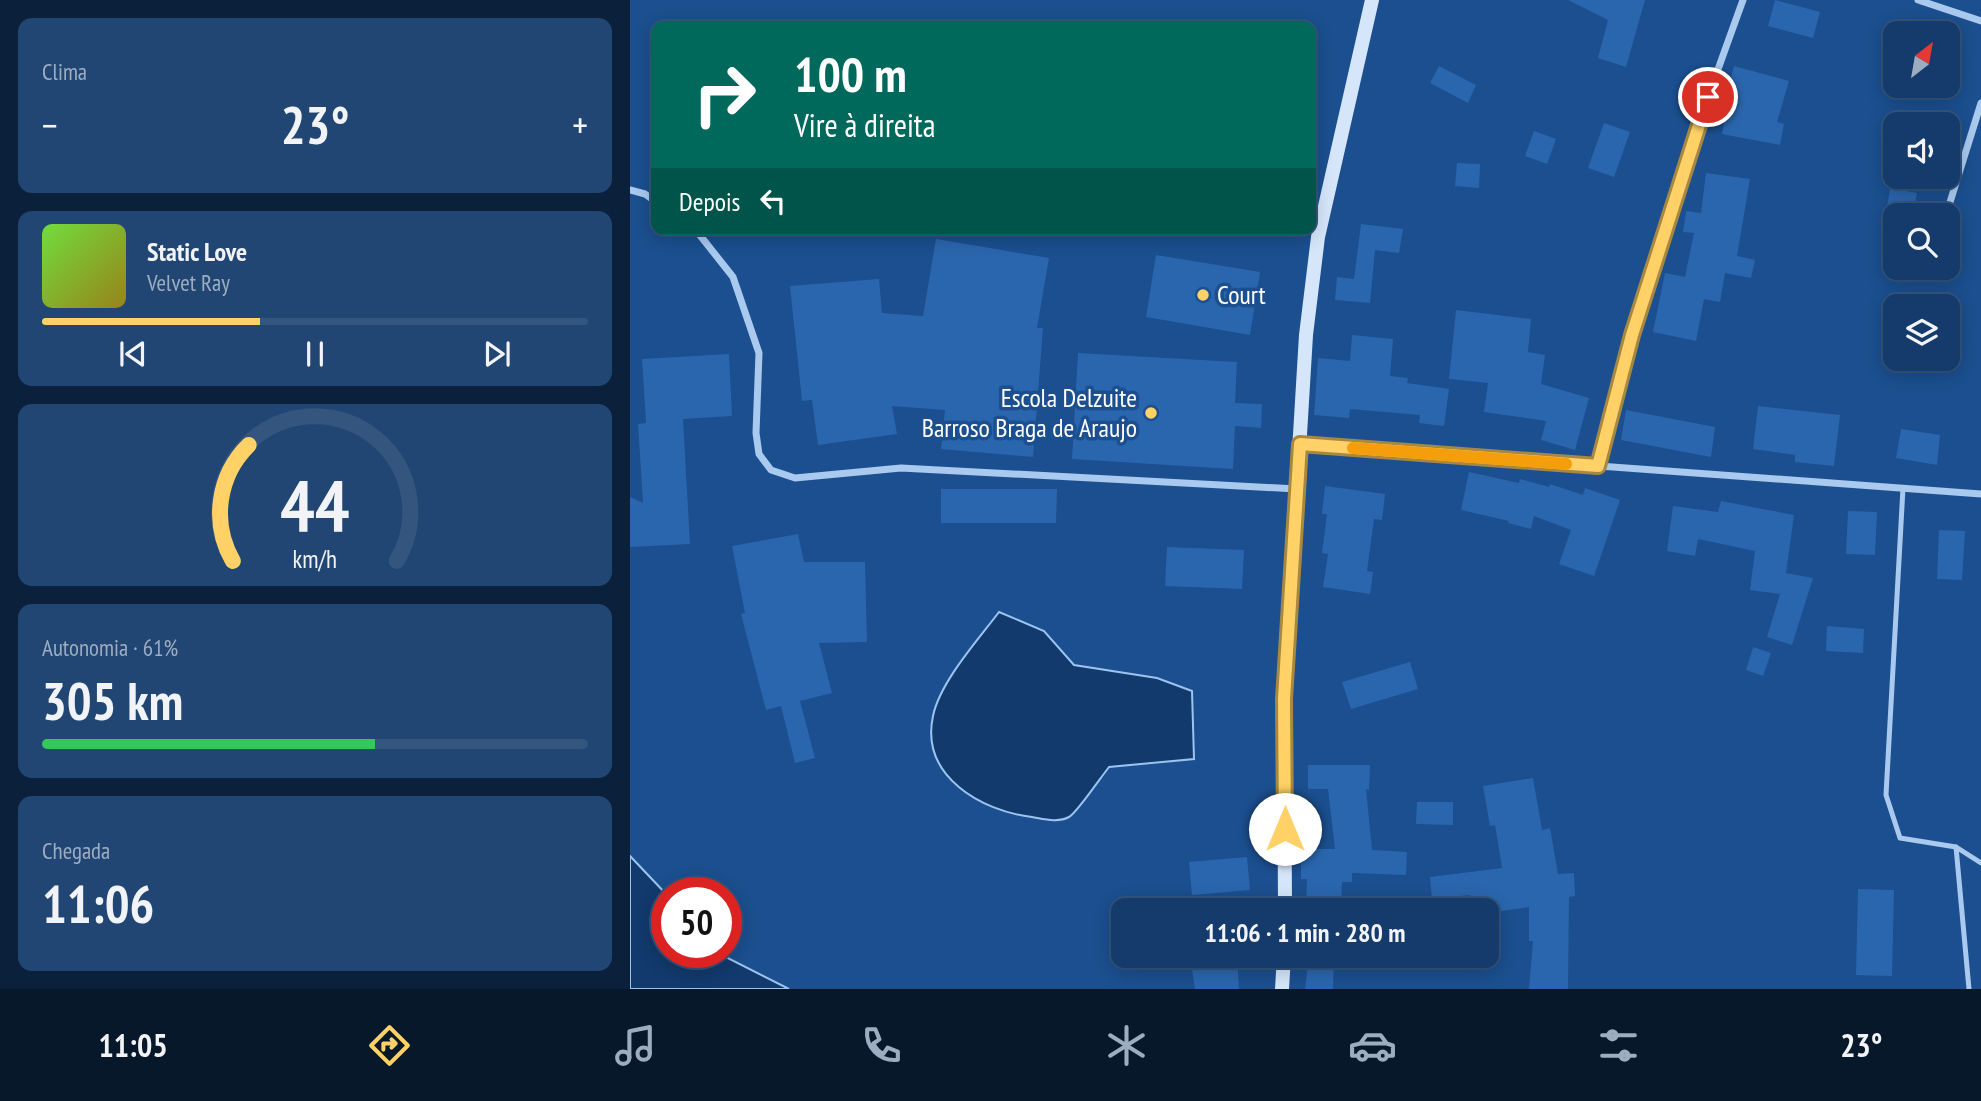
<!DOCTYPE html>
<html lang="pt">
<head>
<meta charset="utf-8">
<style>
	:root { --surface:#143b6b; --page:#214673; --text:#f1f3f6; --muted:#9dadc1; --line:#33557e; --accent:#ffd166 }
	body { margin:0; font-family:"PT Sans Narrow",sans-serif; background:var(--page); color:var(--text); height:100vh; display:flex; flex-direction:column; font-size:26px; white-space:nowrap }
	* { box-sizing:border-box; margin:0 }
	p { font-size:23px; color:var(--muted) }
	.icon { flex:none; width:38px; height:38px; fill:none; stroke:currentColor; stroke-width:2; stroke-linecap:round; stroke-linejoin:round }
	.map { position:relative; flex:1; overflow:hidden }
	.details { display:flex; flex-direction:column; gap:18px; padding:18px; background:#0b203b; width:630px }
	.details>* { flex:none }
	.banner { position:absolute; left:21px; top:21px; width:665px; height:214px; border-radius:14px; box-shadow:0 4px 18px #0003,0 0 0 2px var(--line); background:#00695c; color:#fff; overflow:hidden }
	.needle { width:46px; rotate:31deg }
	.buttons { position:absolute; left:1253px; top:21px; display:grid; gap:14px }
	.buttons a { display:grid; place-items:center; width:77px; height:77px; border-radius:14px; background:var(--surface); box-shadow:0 4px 18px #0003,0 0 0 2px var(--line); font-size:35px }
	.speed { position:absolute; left:21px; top:877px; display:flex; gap:14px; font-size:35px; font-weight:700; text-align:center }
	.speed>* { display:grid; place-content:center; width:91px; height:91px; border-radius:50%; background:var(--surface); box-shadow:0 4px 18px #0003,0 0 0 2px var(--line); line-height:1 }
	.speed .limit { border:10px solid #d22; background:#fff; color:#111 }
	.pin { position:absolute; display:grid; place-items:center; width:60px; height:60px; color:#fff; margin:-30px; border:4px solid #fff; border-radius:50%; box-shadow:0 2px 7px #0007 }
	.me { position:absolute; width:77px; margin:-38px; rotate:0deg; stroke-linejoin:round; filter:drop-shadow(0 0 5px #0008) }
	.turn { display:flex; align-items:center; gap:24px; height:147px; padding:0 28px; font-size:32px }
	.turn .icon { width:91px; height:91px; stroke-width:2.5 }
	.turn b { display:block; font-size:49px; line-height:60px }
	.then { display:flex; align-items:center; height:66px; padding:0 28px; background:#0003; gap:14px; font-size:26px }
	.big { font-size:52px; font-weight:800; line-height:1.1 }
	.details .tile { flex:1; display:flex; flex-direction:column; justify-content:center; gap:10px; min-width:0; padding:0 24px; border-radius:14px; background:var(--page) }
	.details .dial { align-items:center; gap:0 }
	.dial svg { height:182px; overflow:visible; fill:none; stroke:var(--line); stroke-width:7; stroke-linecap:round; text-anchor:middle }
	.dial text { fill:var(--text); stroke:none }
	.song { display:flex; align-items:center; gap:21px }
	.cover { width:84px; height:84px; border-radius:10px; background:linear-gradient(135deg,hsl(100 70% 55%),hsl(50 70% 35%)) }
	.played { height:7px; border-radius:4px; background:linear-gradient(90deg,var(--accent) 40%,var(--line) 40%) }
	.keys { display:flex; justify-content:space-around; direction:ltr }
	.heat { display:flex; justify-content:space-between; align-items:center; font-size:38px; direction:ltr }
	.charge { height:10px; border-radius:5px; background:linear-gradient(90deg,#34c759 61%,var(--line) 0) }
	.trip { position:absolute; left:481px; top:898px; width:388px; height:70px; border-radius:14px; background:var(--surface); box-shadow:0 4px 18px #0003,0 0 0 2px var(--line); font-weight:800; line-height:70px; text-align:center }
	.tabs { display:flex; height:112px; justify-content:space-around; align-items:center; background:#08182b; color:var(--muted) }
	.tabs .icon { width:49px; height:49px }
	.tabs .active { color:var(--accent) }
	.tabs b { font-size:32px; color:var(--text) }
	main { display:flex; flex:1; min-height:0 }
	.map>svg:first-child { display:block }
	.water { fill:#123a6d; stroke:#9cc4f0; stroke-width:2 }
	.building { fill:#2a66ad }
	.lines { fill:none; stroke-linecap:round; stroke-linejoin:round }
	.lane { stroke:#a9c9ee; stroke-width:5 }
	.street { stroke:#a9c9ee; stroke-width:7 }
	.secondary { stroke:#d6e6fa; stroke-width:14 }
	.route-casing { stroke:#a68842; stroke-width:18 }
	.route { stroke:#ffd166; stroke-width:12 }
	.slow { stroke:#f59e0b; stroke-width:12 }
	.poi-dot { fill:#ffd166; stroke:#1b4f8f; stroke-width:2.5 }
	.labels { text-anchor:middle; stroke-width:7; stroke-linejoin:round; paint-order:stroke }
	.poi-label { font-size:26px; fill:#fff; stroke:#1b4f8f; text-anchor:start }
</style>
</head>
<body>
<main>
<section class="details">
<div class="tile"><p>Clima</p>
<div class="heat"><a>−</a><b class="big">23°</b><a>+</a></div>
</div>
<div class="tile">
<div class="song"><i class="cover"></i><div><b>Static Love</b><p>Velvet Ray</p></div></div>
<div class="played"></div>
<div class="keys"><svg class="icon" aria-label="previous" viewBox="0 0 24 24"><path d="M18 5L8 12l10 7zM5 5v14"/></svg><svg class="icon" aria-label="pause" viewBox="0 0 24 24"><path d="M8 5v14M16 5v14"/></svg><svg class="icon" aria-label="next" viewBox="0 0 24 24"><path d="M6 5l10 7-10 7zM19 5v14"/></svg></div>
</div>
<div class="tile dial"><svg viewBox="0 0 100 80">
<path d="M14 69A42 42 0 1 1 86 69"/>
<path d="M14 69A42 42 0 0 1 21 18" stroke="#ffd166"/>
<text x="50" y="56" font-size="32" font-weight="700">44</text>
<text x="50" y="72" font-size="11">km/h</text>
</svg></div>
<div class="tile"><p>Autonomia · 61%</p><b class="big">305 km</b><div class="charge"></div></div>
<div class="tile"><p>Chegada</p><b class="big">11:06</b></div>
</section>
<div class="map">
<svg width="1351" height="989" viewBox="0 0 1351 989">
	<rect width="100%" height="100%" fill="#1b4f8f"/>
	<!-- water -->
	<g class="water">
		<path d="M 369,612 L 414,631 L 444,665 L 527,678 L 562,691 L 564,759 L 479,767 C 471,777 446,814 439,817 C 428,823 414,819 402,817 C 351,811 290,776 303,716 C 310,682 348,640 369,612 Z"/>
		<path d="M 0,856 L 37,895 L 37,952 L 86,952 L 159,989 L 0,989 Z"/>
	</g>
	<!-- building -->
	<g class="building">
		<path d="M 938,0 L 1015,0 L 996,67 L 968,58 L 978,20 Z"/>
		<path d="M 1145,0 L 1190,12 L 1183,38 L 1138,26 Z"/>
		<path d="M 809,66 L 846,85 L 838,103 L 800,83 Z"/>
		<path d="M 1104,66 L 1159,81 L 1147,122 L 1154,124 L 1150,145 L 1092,134 L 1099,96 L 1096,95 Z"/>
		<path d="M 974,123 L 1000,132 L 984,177 L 958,168 Z"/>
		<path d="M 904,131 L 926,139 L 917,164 L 895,156 Z"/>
		<path d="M 827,163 L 850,164 L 849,188 L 825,186 Z"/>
		<path d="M 1076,173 L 1120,179 L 1107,256 L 1125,260 L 1121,278 L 1095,273 L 1090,302 L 1074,299 L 1066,341 L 1023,332 L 1035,273 L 1055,277 L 1064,233 L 1053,232 L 1056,211 L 1071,213 Z"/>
		<path d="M 1260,188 L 1287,193 L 1283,215 L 1256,215 Z"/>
		<path d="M 731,224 L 773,229 L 769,253 L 745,250 L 740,303 L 705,300 L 707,277 L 724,279 Z"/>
		<path d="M 306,239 L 419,258 L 407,328 L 413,328 L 403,457 L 311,449 L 315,410 L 262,406 L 267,434 L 188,445 L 182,400 L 172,401 L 160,286 L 249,279 L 252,313 L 293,316 Z"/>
		<path d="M 526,255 L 630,272 L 620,335 L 516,317 Z"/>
		<path d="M 826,310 L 901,319 L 898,352 L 915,355 L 911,384 L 959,398 L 945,450 L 911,440 L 916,421 L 854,412 L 858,383 L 819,379 Z"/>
		<path d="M 722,335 L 763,339 L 760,376 L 778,378 L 777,383 L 819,389 L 814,426 L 789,423 L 790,415 L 720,409 L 719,418 L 684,415 L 688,358 L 720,361 Z"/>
		<path d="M 448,353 L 607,362 L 605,403 L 632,404 L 631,428 L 605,426 L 603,469 L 442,459 Z"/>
		<path d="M 99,354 L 102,416 L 53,419 L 60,544 L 0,547 L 0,497 L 13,503 L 8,424 L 16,423 L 12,359 Z"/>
		<path d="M 1128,406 L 1210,415 L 1204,466 L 1165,462 L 1165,455 L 1123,449 Z"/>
		<path d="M 996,410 L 1085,427 L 1081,457 L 991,440 Z"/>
		<path d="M 1271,429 L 1310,435 L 1307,465 L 1266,458 Z"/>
		<path d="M 839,472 L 889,483 L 890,479 L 919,487 L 920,484 L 953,495 L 955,488 L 990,500 L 964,576 L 929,564 L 941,530 L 904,516 L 901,529 L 878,523 L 879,521 L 831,510 Z"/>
		<path d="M 695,486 L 755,494 L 752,520 L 744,519 L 737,571 L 743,572 L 740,594 L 693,587 L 698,554 L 692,553 L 697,514 L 692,514 Z"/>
		<path d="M 311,489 L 427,489 L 426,523 L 311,523 Z"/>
		<path d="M 1091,501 L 1164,515 L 1156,573 L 1183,578 L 1162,645 L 1137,637 L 1150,594 L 1120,590 L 1125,551 L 1068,539 L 1065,556 L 1037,551 L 1043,506 L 1088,512 Z"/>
		<path d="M 1218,511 L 1247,512 L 1245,555 L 1216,554 Z"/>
		<path d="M 1309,530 L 1335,531 L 1332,580 L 1307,579 Z"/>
		<path d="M 168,534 L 174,562 L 235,562 L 237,642 L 189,643 L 202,693 L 170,701 L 185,758 L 165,763 L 151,706 L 136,710 L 111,614 L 115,613 L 102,546 Z"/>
		<path d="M 537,547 L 614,550 L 612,589 L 535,586 Z"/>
		<path d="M 1197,626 L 1234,629 L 1233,653 L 1196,651 Z"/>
		<path d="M 1123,647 L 1141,653 L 1133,676 L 1116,670 Z"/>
		<path d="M 780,662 L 788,689 L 721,709 L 712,682 Z"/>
		<path d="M 678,765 L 740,765 L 739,790 L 736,789 L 742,850 L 777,852 L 776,875 L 722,873 L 722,882 L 712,882 L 711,910 L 676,910 L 677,879 L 671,879 L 671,849 L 705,849 L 698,789 L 678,789 Z"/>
		<path d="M 903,778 L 912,830 L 920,828 L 928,874 L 944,873 L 945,896 L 939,897 L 938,989 L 899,989 L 903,941 L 899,941 L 899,907 L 858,913 L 858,910 L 842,910 L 840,895 L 802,899 L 800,877 L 872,868 L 865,825 L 860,826 L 853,786 Z"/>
		<path d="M 787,802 L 823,802 L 823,825 L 786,824 Z"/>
		<path d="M 617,857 L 620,890 L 562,895 L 559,862 Z"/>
		<path d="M 1228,889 L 1264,890 L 1262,976 L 1226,975 Z"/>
		<path d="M 560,956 L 607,956 L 609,989 L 565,989 Z"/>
		<path d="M 679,956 L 704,956 L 703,989 L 675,989 Z"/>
	</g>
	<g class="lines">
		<!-- lane -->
		<g class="lane">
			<path d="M 1273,488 L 1256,795 L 1270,838 L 1326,847 L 1351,863"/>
			<path d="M 1326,847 L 1339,989"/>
		</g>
		<!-- street -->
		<g class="street">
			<path d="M 1288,0 L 1351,21"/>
			<path d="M 0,190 L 15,194 L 26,202"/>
			<path d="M 1316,215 L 1351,103"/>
			<path d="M 65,229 L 103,277 L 129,353 L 126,433 L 129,454 L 141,470 L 165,478 L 271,468 L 666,489"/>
			<path d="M 670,444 L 1351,494"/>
			<path d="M 968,466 C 1001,307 1058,152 1113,0"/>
		</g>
		<!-- secondary -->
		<g class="secondary">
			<path d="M 655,910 L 654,700 L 676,335 L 688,237 L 742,0"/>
			<path d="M 652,989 L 654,956"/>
		</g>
	</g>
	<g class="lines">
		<defs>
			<path id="route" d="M 655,829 L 654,699 L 670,444 L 968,466 L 1002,335 L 1078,97"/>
		</defs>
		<!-- route casing -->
		<use href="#route" class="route-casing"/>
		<!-- route -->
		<use href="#route" class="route"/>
		<!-- slow -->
		<path class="slow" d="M 723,448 L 936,464"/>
	</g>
	<!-- markers -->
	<g class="poi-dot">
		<circle cx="573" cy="295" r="7"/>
		<circle cx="521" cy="413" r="7"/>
	</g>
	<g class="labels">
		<!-- poi labels -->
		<g class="poi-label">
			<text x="587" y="304">Court</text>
			<text x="507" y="407" text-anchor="end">Escola Delzuite<tspan x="507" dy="30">Barroso Braga de Araujo</tspan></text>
		</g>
	</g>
</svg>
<div class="buttons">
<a><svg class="needle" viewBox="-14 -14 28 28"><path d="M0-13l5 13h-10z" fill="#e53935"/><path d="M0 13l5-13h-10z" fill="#9dadc1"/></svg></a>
<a><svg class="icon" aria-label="sound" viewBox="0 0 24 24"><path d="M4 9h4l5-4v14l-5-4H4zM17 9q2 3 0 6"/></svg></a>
<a><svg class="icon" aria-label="search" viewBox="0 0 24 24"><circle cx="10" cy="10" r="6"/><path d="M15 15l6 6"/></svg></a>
<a><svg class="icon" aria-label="layers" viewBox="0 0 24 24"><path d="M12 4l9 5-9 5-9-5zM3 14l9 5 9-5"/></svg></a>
</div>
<div class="speed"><div class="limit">50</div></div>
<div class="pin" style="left:1078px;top:97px;background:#d93025"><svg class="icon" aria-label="arrive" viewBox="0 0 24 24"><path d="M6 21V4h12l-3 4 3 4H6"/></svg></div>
<svg class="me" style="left:655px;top:829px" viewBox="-20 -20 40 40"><circle r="19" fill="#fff"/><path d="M0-13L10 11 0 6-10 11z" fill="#ffd166"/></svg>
<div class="trip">11:06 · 1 min · 280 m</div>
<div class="banner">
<div class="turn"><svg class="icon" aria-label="right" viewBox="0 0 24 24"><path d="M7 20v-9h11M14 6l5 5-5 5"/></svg><div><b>100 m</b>Vire à direita</div></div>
<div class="then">Depois<svg class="icon" aria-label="left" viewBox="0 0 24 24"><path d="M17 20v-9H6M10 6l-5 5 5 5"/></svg></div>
</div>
</div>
</main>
<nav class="tabs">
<b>11:05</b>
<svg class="icon active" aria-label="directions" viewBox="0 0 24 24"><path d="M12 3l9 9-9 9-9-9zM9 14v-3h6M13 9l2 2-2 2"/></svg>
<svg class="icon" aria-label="music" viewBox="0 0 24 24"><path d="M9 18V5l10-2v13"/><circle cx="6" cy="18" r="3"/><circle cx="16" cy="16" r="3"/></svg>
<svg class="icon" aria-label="phone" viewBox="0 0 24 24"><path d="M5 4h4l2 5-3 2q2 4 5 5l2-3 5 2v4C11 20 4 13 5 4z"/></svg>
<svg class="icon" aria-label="climate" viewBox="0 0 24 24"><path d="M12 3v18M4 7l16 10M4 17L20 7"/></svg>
<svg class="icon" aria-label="car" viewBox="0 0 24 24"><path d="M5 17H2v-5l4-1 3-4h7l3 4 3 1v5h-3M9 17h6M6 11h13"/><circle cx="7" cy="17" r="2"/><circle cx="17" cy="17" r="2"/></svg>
<svg class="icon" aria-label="filters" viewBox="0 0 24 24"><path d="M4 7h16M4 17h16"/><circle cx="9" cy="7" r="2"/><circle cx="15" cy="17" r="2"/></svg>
<b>23°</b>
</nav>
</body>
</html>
